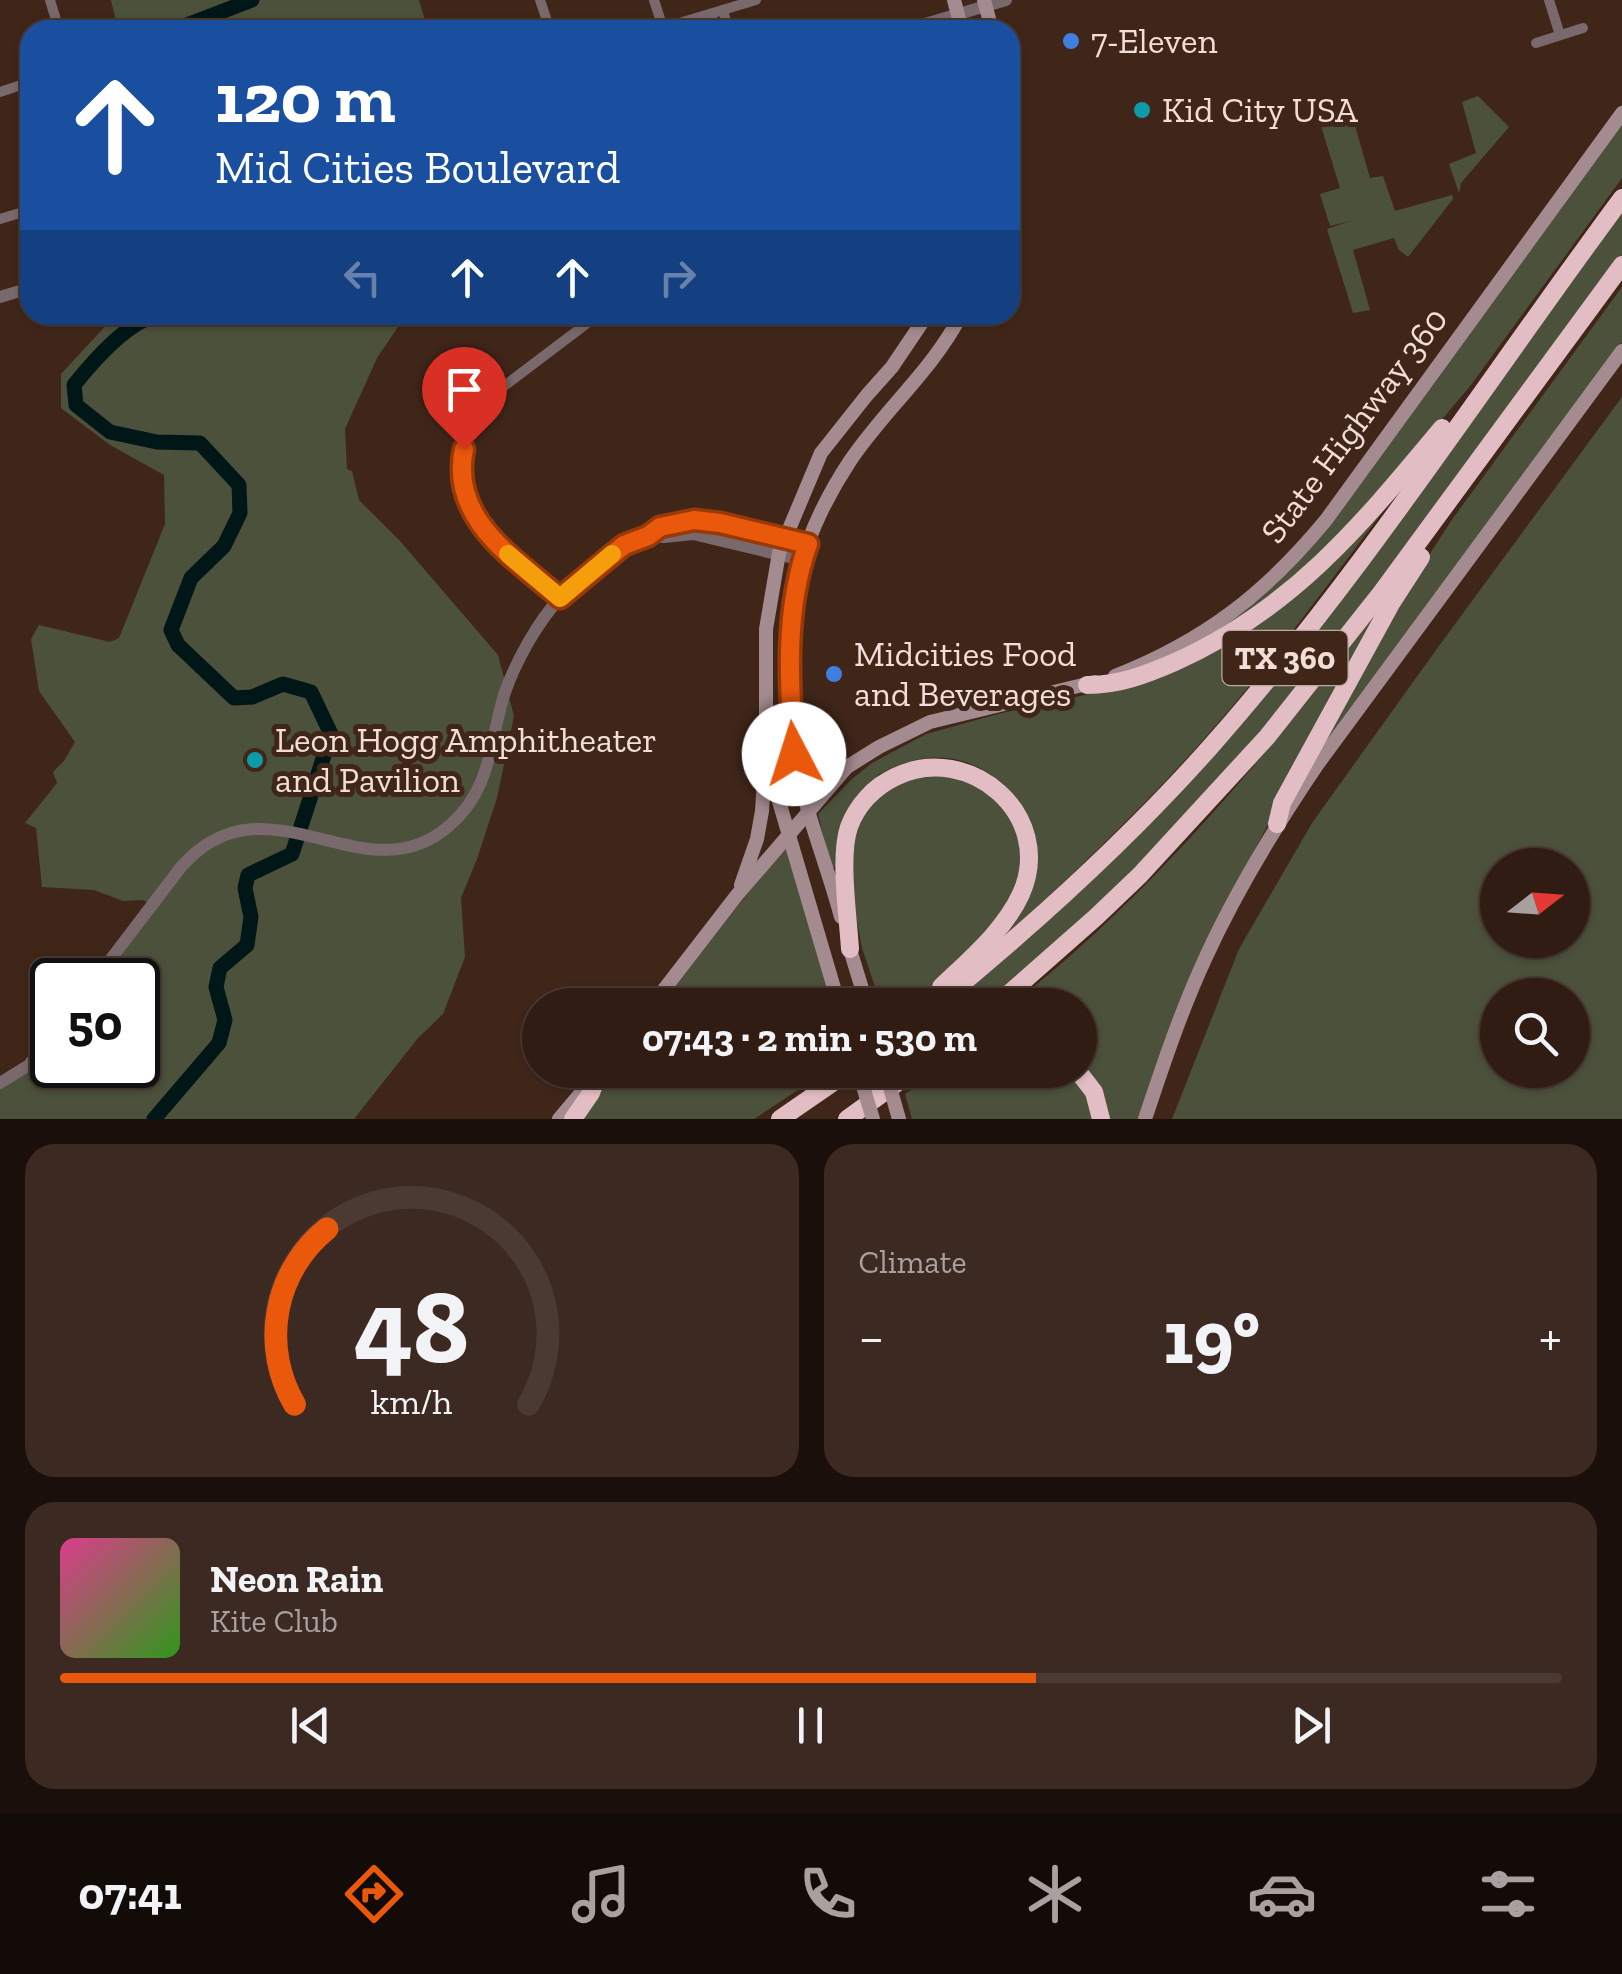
<!DOCTYPE html>
<html lang="en">
<head>
<meta charset="utf-8">
<style>
	:root { --surface:#301c13; --page:#3c2921; --text:#f1f3f6; --muted:#a8a1a0; --line:#4b3a33; --accent:#ea580c }
	body { margin:0; font-family:"Zilla Slab",serif; background:var(--page); color:var(--text); height:100vh; display:flex; flex-direction:column; font-size:38px; white-space:nowrap }
	* { box-sizing:border-box; margin:0 }
	p { font-size:32px; color:var(--muted) }
	.icon { flex:none; width:55px; height:55px; fill:none; stroke:currentColor; stroke-width:2; stroke-linecap:round; stroke-linejoin:round }
	.map { position:relative; height:1119px; overflow:hidden }
	.drawer { display:flex; flex-direction:column; gap:25px; padding:25px; background:#1a0f0a; flex:1 }
	.drawer>* { flex:none }
	.top-card { position:absolute; left:20px; top:20px; width:1000px; height:305px; border-radius:30px; box-shadow:0 2px 8px #0004,0 0 0 2px var(--line); background:#1a4fa0; color:#fff; overflow:hidden }
	.needle { width:65px; rotate:73deg }
	.buttons { position:absolute; left:1480px; top:848px; display:grid; gap:20px }
	.buttons a { display:grid; place-items:center; width:110px; height:110px; border-radius:50%; background:var(--surface); box-shadow:0 2px 8px #0004,0 0 0 2px var(--line); font-size:50px }
	.speed { position:absolute; left:30px; top:958px; display:flex; gap:20px; font-size:50px; font-weight:700; text-align:center }
	.speed>* { display:grid; place-content:center; width:130px; height:130px; border-radius:50%; background:var(--surface); box-shadow:0 2px 8px #0004,0 0 0 2px var(--line); line-height:1 }
	.speed .limit { border:5px solid #111; border-radius:15px; background:#fff; color:#111 }
	.pin { position:absolute; display:grid; place-items:center; width:85px; height:85px; color:#fff; margin:-102px -42px; border-radius:50% 50% 50% 0; rotate:-45deg; box-shadow:0 0 10px #0007 }
	.pin .icon { rotate:45deg }
	.me { position:absolute; width:110px; margin:-55px; rotate:355deg; stroke-linejoin:round; filter:drop-shadow(0 0 8px #0008) }
	.turn { display:flex; align-items:center; gap:35px; height:210px; padding:0 30px; font-size:45px }
	.turn .icon { width:130px; height:130px; stroke-width:2.5 }
	.turn b { display:block; font-size:70px; line-height:85px }
	.lanes { display:flex; align-items:center; height:95px; padding:0 30px; background:#0003; justify-content:center; gap:50px; direction:ltr }
	.lanes .off { opacity:.35 }
	.big { font-size:75px; font-weight:800; line-height:1.1 }
	.drawer .tile { flex:1; display:flex; flex-direction:column; justify-content:center; gap:15px; min-width:0; padding:0 35px; border-radius:30px; background:var(--page) }
	.drawer .dial { align-items:center; gap:0 }
	.dial svg { height:260px; overflow:visible; fill:none; stroke:var(--line); stroke-width:7; stroke-linecap:round; text-anchor:middle }
	.dial text { fill:var(--text); stroke:none }
	.song { display:flex; align-items:center; gap:30px }
	.cover { width:120px; height:120px; border-radius:15px; background:linear-gradient(135deg,hsl(330 70% 55%),hsl(110 70% 35%)) }
	.played { height:10px; border-radius:5px; background:linear-gradient(90deg,var(--accent) 65%,var(--line) 65%) }
	.keys { display:flex; justify-content:space-around; direction:ltr }
	.heat { display:flex; justify-content:space-between; align-items:center; font-size:55px; direction:ltr }
	.drawer .tiles { flex:1; display:grid; gap:25px; grid-template-columns:1fr 1fr }
	.tile:last-child { grid-column:span 2 }
	.trip { position:absolute; left:522px; top:988px; width:575px; height:100px; border-radius:50px; background:var(--surface); box-shadow:0 2px 8px #0004,0 0 0 2px var(--line); font-weight:800; line-height:100px; text-align:center }
	.tabs { display:flex; height:160px; justify-content:space-around; align-items:center; background:#130b08; color:var(--muted) }
	.tabs .icon { width:70px; height:70px }
	.tabs .selected { color:var(--accent) }
	.tabs b { font-size:45px; color:var(--text) }
	.map>svg:first-child { display:block }
	.green { fill:#4b513b; fill-rule:evenodd }
	.lines { fill:none; stroke-linecap:round; stroke-linejoin:round }
	.river { stroke:#001617; stroke-width:15 }
	.minor { stroke:#79696d; stroke-width:10 }
	.tertiary { stroke:#79696d; stroke-width:12 }
	.secondary { stroke:#a48b90; stroke-width:14 }
	.motorway { stroke:#e3bdc4; stroke-width:18 }
	.secondary-bridge { stroke:#a48b90; stroke-width:14 }
	.route-casing { stroke:#983908; stroke-width:25 }
	.route { stroke:#ea580c; stroke-width:18 }
	.slow { stroke:#f59e0b; stroke-width:18 }
	.shop-dot { fill:#3f7fe0; stroke:#402619; stroke-width:4 }
	.culture-dot { fill:#0f9aa8; stroke:#402619; stroke-width:4 }
	.labels { text-anchor:middle; stroke-width:10; stroke-linejoin:round; paint-order:stroke }
	.shield { fill:#402619; stroke:#bca89e; stroke-width:2.5 }
	.shield-label { font-size:32px; font-weight:bold; fill:#f1dfd7 }
	.poi-label { font-size:35px; fill:#f1dfd7; stroke:#402619; text-anchor:start }
	.street-label { font-size:35px; fill:#f1dfd7; stroke:#402619 }
</style>
</head>
<body>
<div class="map">
<svg width="1622" height="1119" viewBox="0 0 1622 1119">
	<rect width="100%" height="100%" fill="#402619"/>
	<!-- green -->
	<g class="green">
		<path d="M 111,0 L 419,0 L 428,30 L 118,30 Z"/>
		<path d="M 1478,96 L 1509,127 L 1461,183 L 1459,193 L 1449,164 L 1476,153 L 1462,102 Z"/>
		<path d="M 1334,103 L 1352,115 L 1370,178 L 1383,176 L 1395,211 L 1452,195 L 1453,199 L 1408,257 L 1399,250 L 1394,238 L 1353,250 L 1370,310 L 1353,313 L 1327,229 L 1350,221 L 1330,226 L 1320,194 L 1340,188 L 1321,126 Z"/>
		<path d="M 1622,124 L 1622,178 L 1471,385 L 1365,511 L 1311,567 L 1203,642 L 1269,589 Z"/>
		<path d="M 1622,212 L 1622,255 L 1345,630 L 1296,692 L 1196,807 L 1105,900 L 982,1005 L 950,1005 L 1034,934 L 1173,797 Z"/>
		<path d="M 1622,287 L 1622,342 L 1314,761 L 1404,594 L 1451,521 Z"/>
		<path d="M 113,315 L 406,315 L 377,358 L 345,429 L 347,469 L 352,471 L 359,500 L 400,541 L 498,655 L 514,716 L 497,798 L 477,859 L 461,898 L 465,957 L 443,1014 L 418,1038 L 354,1119 L 0,1119 L 0,1087 L 52,1043 L 52,1065 L 138,1065 L 138,980 L 103,980 L 157,908 L 143,900 L 123,901 L 94,890 L 42,887 L 36,828 L 25,823 L 57,783 L 53,772 L 64,761 L 75,742 L 39,691 L 31,639 L 39,625 L 110,642 L 119,638 L 165,524 L 164,475 L 110,445 L 61,408 L 61,374 L 110,321 Z"/>
		<path d="M 1622,397 L 1622,1119 L 1172,1119 L 1239,949 L 1312,823 L 1436,650 ZM 1498,865 L 1572,865 L 1572,940 L 1498,940 ZM 1498,995 L 1572,995 L 1572,1070 L 1498,1070 Z"/>
		<path d="M 1391,501 C 1324,589 1261,678 1186,759 C 1122,829 1053,893 982,957 L 1025,896 L 1016,797 C 977,753 929,746 878,775 L 880,778 L 840,865 L 831,868 L 818,814 L 852,779 L 872,763 L 926,734 L 998,714 L 1103,691 L 1235,635 Z"/>
		<path d="M 1388,597 L 1215,925 L 1140,1119 L 1106,1119 L 1080,1066 L 1080,1005 L 1011,1005 C 1156,892 1277,743 1388,597 Z"/>
		<path d="M 954,773 C 967,782 998,796 1005,808 C 1059,888 965,956 912,1005 L 881,1005 L 862,948 L 857,922 L 851,886 L 850,847 L 863,810 L 896,781 L 915,774 Z"/>
		<path d="M 787,848 L 832,1005 L 659,1005 L 773,862 Z"/>
		<path d="M 611,1070 L 828,1070 L 754,1119 L 577,1119 Z"/>
		<path d="M 943,1070 L 1069,1070 L 1090,1098 L 1096,1119 L 912,1119 L 905,1094 Z"/>
	</g>
	<g class="lines">
		<!-- river -->
		<g class="river">
			<path d="M 178,30 L 179,28 L 252,0"/>
			<path d="M 154,1119 L 219,1043 L 225,1020 L 216,987 L 220,968 L 247,945 L 251,917 L 245,888 L 248,875 L 292,854 L 331,734 L 311,692 L 283,684 L 252,697 L 234,698 L 178,645 L 171,630 L 191,578 L 224,546 L 240,513 L 239,485 L 200,443 L 157,442 L 110,432 L 76,405 L 74,385 C 94,360 126,323 157,315"/>
		</g>
		<!-- minor -->
		<g class="minor">
			<path d="M 50,0 L 59,30"/>
			<path d="M 540,0 L 550,30"/>
			<path d="M 654,0 L 663,28"/>
			<path d="M 1549,0 L 1560,35"/>
			<path d="M 723,10 L 728,30"/>
			<path d="M 711,14 L 716,30"/>
			<path d="M 656,30 L 756,0"/>
			<path d="M 1536,43 L 1583,28"/>
			<path d="M 0,92 L 30,82"/>
			<path d="M 0,219 L 30,210"/>
			<path d="M 560,598 L 496,544 L 478,521 L 462,488 L 462,459 L 474,420 L 491,396 L 598,315"/>
		</g>
		<!-- tertiary -->
		<g class="tertiary">
			<path d="M 905,30 L 1006,0"/>
			<path d="M 0,297 L 30,288"/>
			<path d="M 648,536 L 664,537 L 693,534 L 802,560"/>
			<path d="M 95,980 L 181,867 C 267,769 364,900 449,826 C 492,789 489,744 504,695 C 515,663 537,622 561,597 C 569,588 581,581 590,573 C 601,563 613,552 626,545 C 633,541 640,540 647,536 C 651,534 655,529 659,527 C 669,523 686,520 697,520 C 733,521 773,533 808,544"/>
			<path d="M 0,1083 L 29,1065 L 52,1035"/>
		</g>
		<!-- secondary -->
		<g class="secondary">
			<path d="M 954,0 L 962,30"/>
			<path d="M 984,0 L 992,30"/>
			<path d="M 1115,676 C 1204,641 1265,594 1326,520 L 1622,113"/>
			<path d="M 797,757 C 815,783 820,773 847,767"/>
			<path d="M 741,885 L 757,839 L 762,811 L 765,764"/>
			<path d="M 841,917 C 827,864 804,810 795,755 C 787,710 789,663 794,618 C 795,600 796,582 801,565 C 810,530 830,491 850,461 C 885,409 931,372 961,315"/>
			<path d="M 848,943 L 867,1005"/>
			<path d="M 652,1005 L 737,895 L 847,767 L 879,747 L 930,722 L 1095,682"/>
			<path d="M 839,1005 L 773,781 L 766,739 L 766,629 L 779,553 L 821,453 L 867,395 L 892,367 L 927,315"/>
			<path d="M 559,1119 L 591,1081"/>
			<path d="M 1145,1119 C 1163,1065 1181,1011 1205,959 C 1236,891 1275,827 1317,765 L 1622,351"/>
		</g>
		<!-- motorway -->
		<g class="motorway">
			<path d="M 1087,685 C 1119,685 1145,675 1175,662 C 1293,609 1362,524 1442,428"/>
			<path d="M 1277,824 L 1282,803 L 1392,602 L 1421,557"/>
			<path d="M 850,949 C 848,916 839,856 849,827 C 857,805 874,787 895,777 C 969,741 1056,815 1021,894 C 1004,931 970,959 941,987"/>
			<path d="M 936,1005 C 1034,925 1128,840 1212,745 C 1362,575 1487,380 1622,198"/>
			<path d="M 996,1005 L 1096,917 L 1140,875 L 1267,737 L 1381,593 L 1622,265"/>
			<path d="M 1077,1070 L 1094,1092 L 1101,1119"/>
			<path d="M 573,1119 L 591,1093 L 599,1071"/>
			<path d="M 780,1119 L 851,1070"/>
			<path d="M 847,1119 L 915,1070"/>
		</g>
		<!-- secondary-bridge -->
		<g class="secondary-bridge">
			<path d="M 858,1070 L 873,1119"/>
			<path d="M 885,1070 L 899,1119"/>
		</g>
	</g>
	<g class="lines">
		<defs>
			<path id="route" d="M 464,449 C 449,519 514,558 560,598 L 624,545 L 648,536 L 660,527 L 694,520 L 720,523 L 808,544 C 784,610 789,685 794,754"/>
		</defs>
		<!-- route casing -->
		<use href="#route" class="route-casing"/>
		<!-- route -->
		<use href="#route" class="route"/>
		<!-- slow -->
		<path class="slow" d="M 508,554 L 560,598 L 612,554"/>
	</g>
	<!-- markers -->
	<g class="shop-dot">
		<circle cx="1071" cy="41" r="10"/>
		<circle cx="834" cy="674" r="10"/>
	</g>
	<g class="culture-dot">
		<circle cx="1142" cy="110" r="10"/>
		<circle cx="255" cy="760" r="10"/>
	</g>
	<g class="labels">
		<!-- shield labels -->
		<rect class="shield" x="1222.5" y="631" width="125" height="54" rx="8"/>
		<g class="shield-label">
			<text x="1285" y="669">TX 360</text>
		</g>
		<!-- poi labels -->
		<g class="poi-label">
			<text x="1091" y="53">7-Eleven</text>
			<text x="1162" y="122">Kid City USA</text>
			<text x="854" y="666">Midcities Food<tspan x="854" dy="40">and Beverages</tspan></text>
			<text x="275" y="752">Leon Hogg Amphitheater<tspan x="275" dy="40">and Pavilion</tspan></text>
		</g>
		<!-- street labels -->
		<g class="street-label">
			<text transform="translate(1354 425) rotate(-53)" y="12">State Highway 360</text>
		</g>
	</g>
</svg>
<div class="buttons">
<a><svg class="needle" viewBox="-14 -14 28 28"><path d="M0-13l5 13h-10z" fill="#e53935"/><path d="M0 13l5-13h-10z" fill="#a8a1a0"/></svg></a>
<a><svg class="icon" aria-label="search" viewBox="0 0 24 24"><circle cx="10" cy="10" r="6"/><path d="M15 15l6 6"/></svg></a>
</div>
<div class="speed"><div class="limit">50</div></div>
<div class="pin" style="left:464px;top:449px;background:#d93025"><svg class="icon" aria-label="arrive" viewBox="0 0 24 24"><path d="M6 21V4h12l-3 4 3 4H6"/></svg></div>
<svg class="me" style="left:794px;top:754px" viewBox="-20 -20 40 40"><circle r="19" fill="#fff"/><path d="M0-13L10 11 0 6-10 11z" fill="#ea580c"/></svg>
<div class="trip">07:43 · 2 min · 530 m</div>
<div class="top-card">
<div class="turn"><svg class="icon" aria-label="ahead" viewBox="0 0 24 24"><path d="M12 20V5M6 11l6-6 6 6"/></svg><div><b>120 m</b>Mid Cities Boulevard</div></div>
<div class="lanes"><svg class="icon off" aria-label="left" viewBox="0 0 24 24"><path d="M17 20v-9H6M10 6l-5 5 5 5"/></svg><svg class="icon" aria-label="ahead" viewBox="0 0 24 24"><path d="M12 20V5M6 11l6-6 6 6"/></svg><svg class="icon" aria-label="ahead" viewBox="0 0 24 24"><path d="M12 20V5M6 11l6-6 6 6"/></svg><svg class="icon off" aria-label="right" viewBox="0 0 24 24"><path d="M7 20v-9h11M14 6l5 5-5 5"/></svg></div>
</div>
</div>
<section class="drawer">
<div class="tiles">
<div class="tile dial"><svg viewBox="0 0 100 80">
<path d="M14 69A42 42 0 1 1 86 69"/>
<path d="M14 69A42 42 0 0 1 24 15" stroke="#ea580c"/>
<text x="50" y="56" font-size="32" font-weight="700">48</text>
<text x="50" y="72" font-size="11">km/h</text>
</svg></div>
<div class="tile"><p>Climate</p>
<div class="heat"><a>−</a><b class="big">19°</b><a>+</a></div>
</div>
<div class="tile">
<div class="song"><i class="cover"></i><div><b>Neon Rain</b><p>Kite Club</p></div></div>
<div class="played"></div>
<div class="keys"><svg class="icon" aria-label="previous" viewBox="0 0 24 24"><path d="M18 5L8 12l10 7zM5 5v14"/></svg><svg class="icon" aria-label="pause" viewBox="0 0 24 24"><path d="M8 5v14M16 5v14"/></svg><svg class="icon" aria-label="next" viewBox="0 0 24 24"><path d="M6 5l10 7-10 7zM19 5v14"/></svg></div>
</div>
</div>
</section>
<nav class="tabs">
<b>07:41</b>
<svg class="icon selected" aria-label="directions" viewBox="0 0 24 24"><path d="M12 3l9 9-9 9-9-9zM9 14v-3h6M13 9l2 2-2 2"/></svg>
<svg class="icon" aria-label="music" viewBox="0 0 24 24"><path d="M9 18V5l10-2v13"/><circle cx="6" cy="18" r="3"/><circle cx="16" cy="16" r="3"/></svg>
<svg class="icon" aria-label="phone" viewBox="0 0 24 24"><path d="M5 4h4l2 5-3 2q2 4 5 5l2-3 5 2v4C11 20 4 13 5 4z"/></svg>
<svg class="icon" aria-label="climate" viewBox="0 0 24 24"><path d="M12 3v18M4 7l16 10M4 17L20 7"/></svg>
<svg class="icon" aria-label="car" viewBox="0 0 24 24"><path d="M5 17H2v-5l4-1 3-4h7l3 4 3 1v5h-3M9 17h6M6 11h13"/><circle cx="7" cy="17" r="2"/><circle cx="17" cy="17" r="2"/></svg>
<svg class="icon" aria-label="filters" viewBox="0 0 24 24"><path d="M4 7h16M4 17h16"/><circle cx="9" cy="7" r="2"/><circle cx="15" cy="17" r="2"/></svg>
</nav>
</body>
</html>
